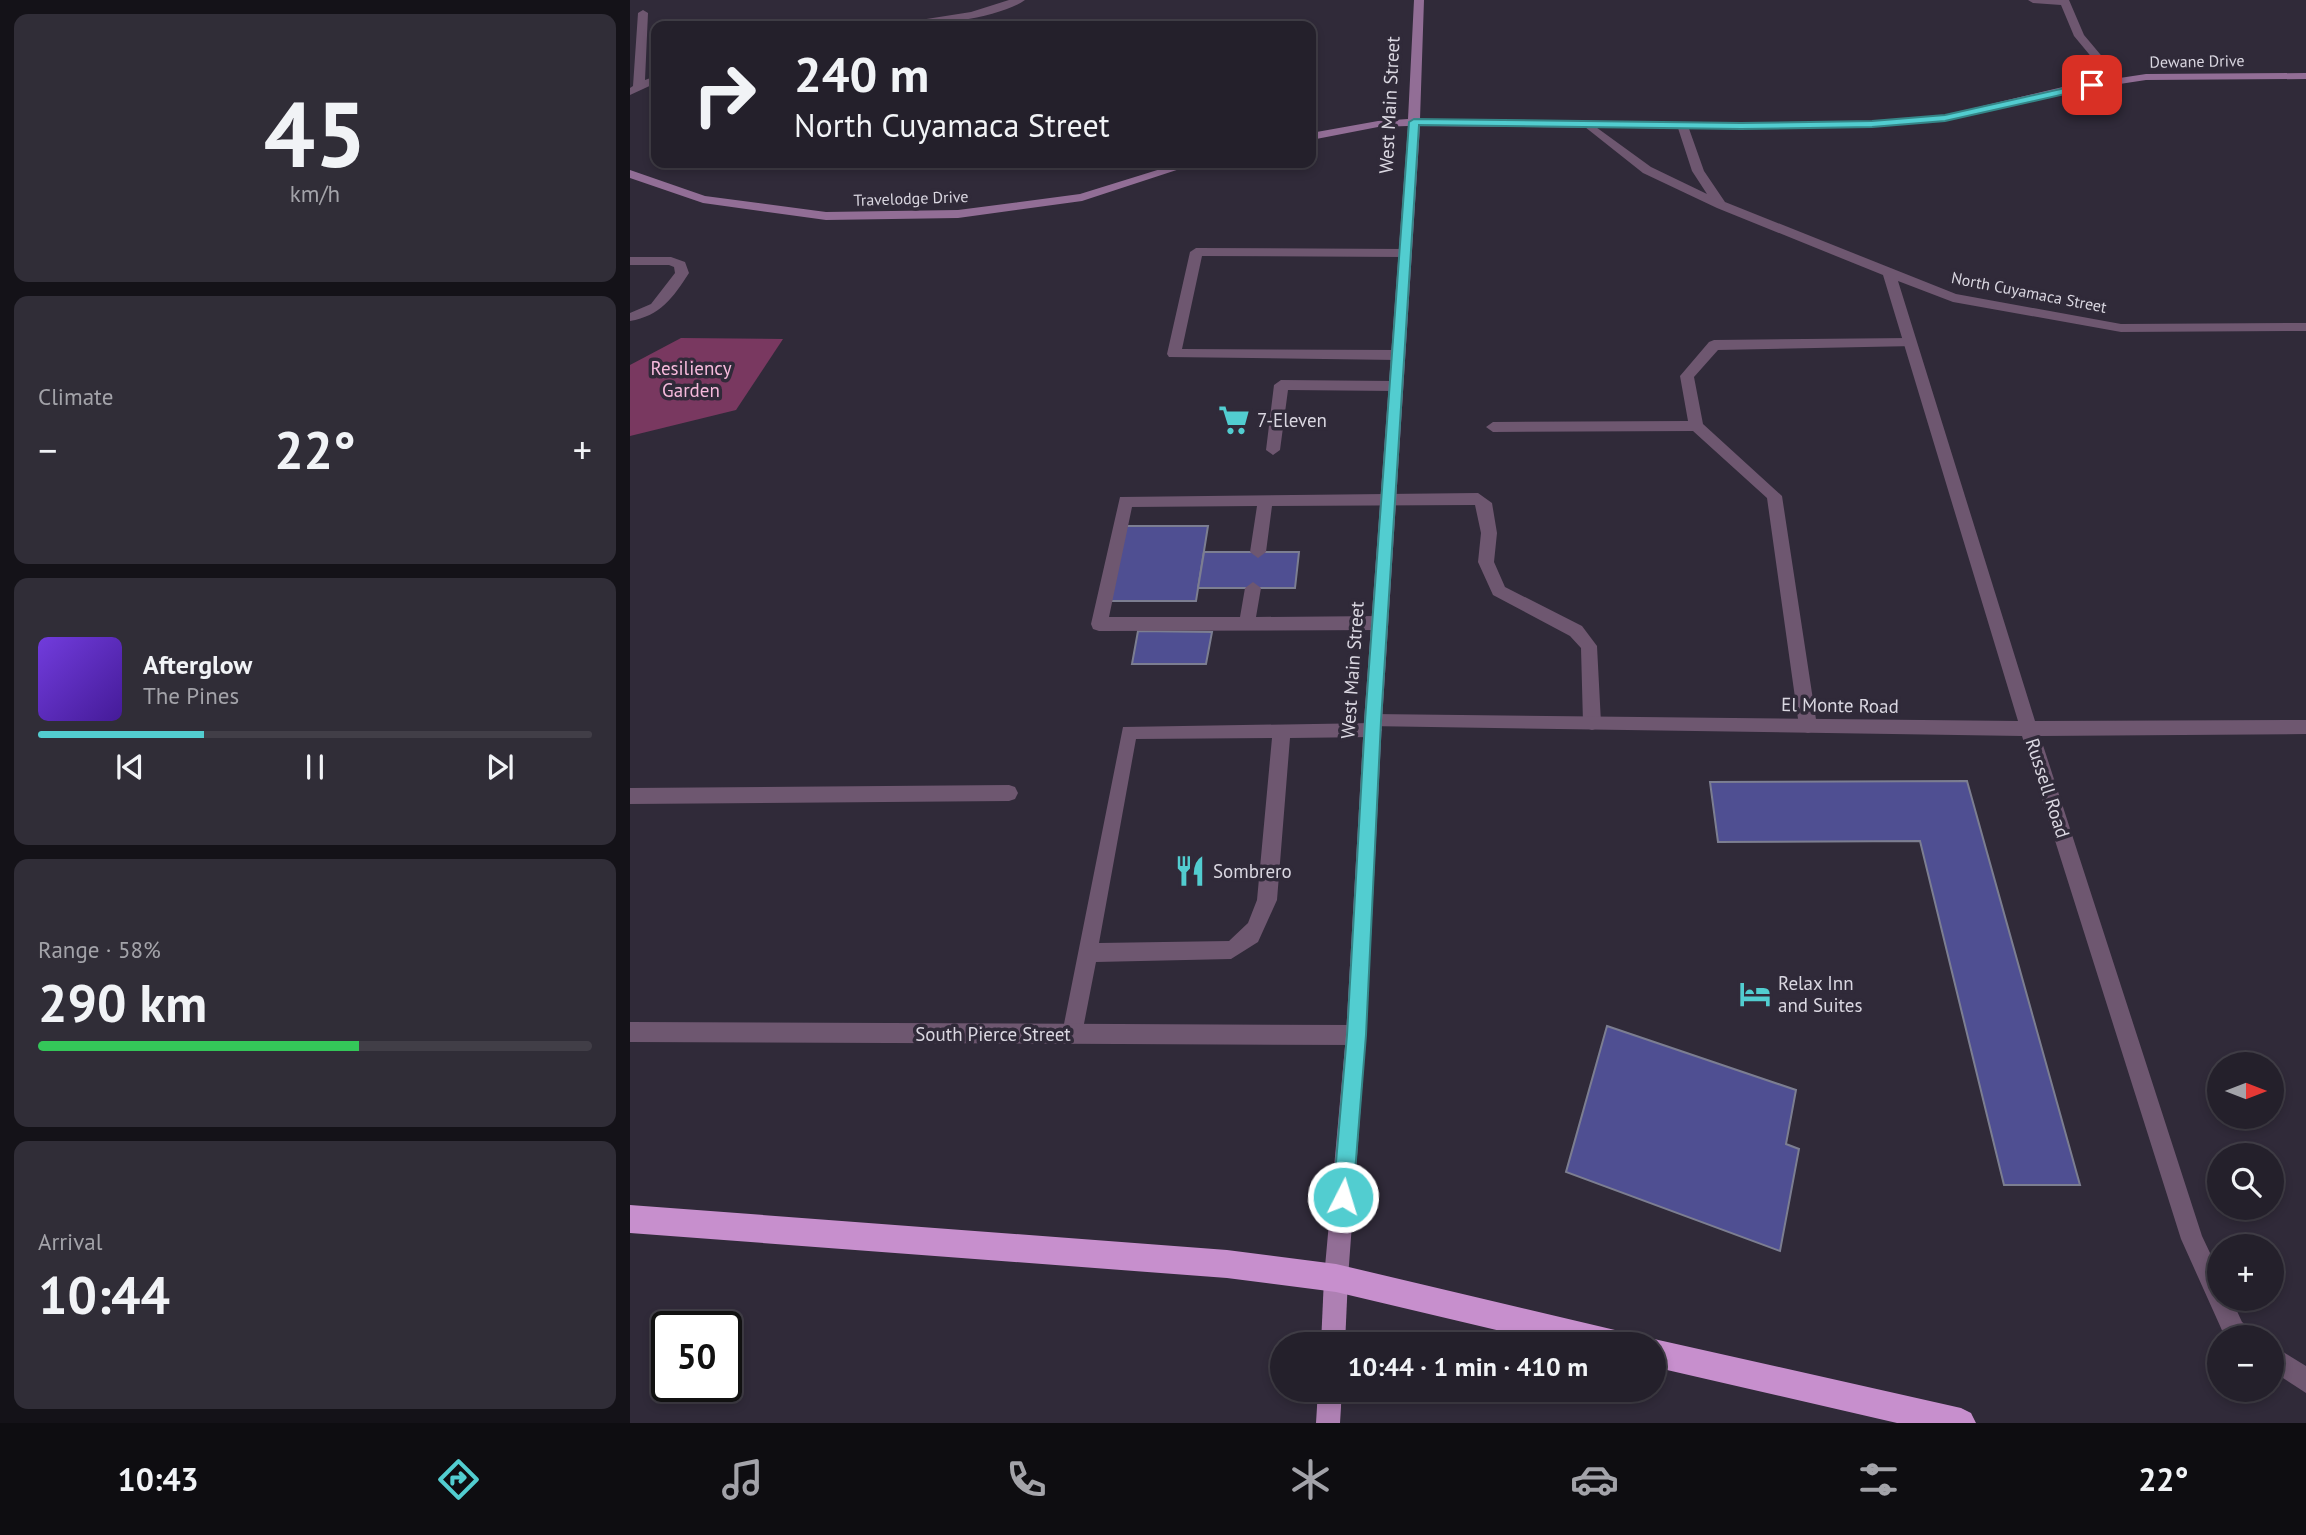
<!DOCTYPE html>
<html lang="en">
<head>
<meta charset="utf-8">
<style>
	:root { --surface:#24202b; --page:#302d37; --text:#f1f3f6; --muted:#a3a3a9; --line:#413e47; --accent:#52cdd0 }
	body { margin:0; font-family:"PT Sans",sans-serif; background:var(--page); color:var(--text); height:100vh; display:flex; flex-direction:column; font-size:26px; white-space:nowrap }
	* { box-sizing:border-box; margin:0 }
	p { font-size:23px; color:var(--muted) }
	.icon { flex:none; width:38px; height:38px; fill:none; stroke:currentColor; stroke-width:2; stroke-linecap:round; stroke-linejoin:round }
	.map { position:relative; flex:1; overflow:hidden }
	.sheet { display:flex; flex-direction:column; gap:14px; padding:14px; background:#141218; width:630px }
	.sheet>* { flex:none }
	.hud { position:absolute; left:21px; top:21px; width:665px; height:147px; border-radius:14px; box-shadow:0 4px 10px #0003,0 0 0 2px var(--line); background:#24202b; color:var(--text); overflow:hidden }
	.needle { width:46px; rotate:90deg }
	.controls { position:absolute; left:1577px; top:1052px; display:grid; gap:14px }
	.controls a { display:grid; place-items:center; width:77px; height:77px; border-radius:50%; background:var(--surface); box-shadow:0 4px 10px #0003,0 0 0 2px var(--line); font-size:35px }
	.speed { position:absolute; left:21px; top:1311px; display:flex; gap:14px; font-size:35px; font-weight:700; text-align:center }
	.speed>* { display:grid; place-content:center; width:91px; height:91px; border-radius:50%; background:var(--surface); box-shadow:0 4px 10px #0003,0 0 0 2px var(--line); line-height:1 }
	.speed .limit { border:4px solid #111; border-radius:10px; background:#fff; color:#111 }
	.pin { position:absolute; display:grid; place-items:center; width:60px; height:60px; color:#fff; margin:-30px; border-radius:14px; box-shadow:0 4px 10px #0006 }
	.me { position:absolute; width:77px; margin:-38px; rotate:5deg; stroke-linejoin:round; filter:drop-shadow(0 0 5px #0008) }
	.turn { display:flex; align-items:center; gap:24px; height:147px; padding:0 28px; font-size:32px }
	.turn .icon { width:91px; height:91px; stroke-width:2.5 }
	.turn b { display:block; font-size:49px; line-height:60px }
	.big { font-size:52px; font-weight:800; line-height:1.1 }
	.sheet .widget { flex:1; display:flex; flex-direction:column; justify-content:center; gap:10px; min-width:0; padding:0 24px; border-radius:14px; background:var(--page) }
	.sheet .dial { align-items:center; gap:0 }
	.dial b { font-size:91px; line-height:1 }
	.song { display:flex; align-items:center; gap:21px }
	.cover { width:84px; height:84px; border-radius:10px; background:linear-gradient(135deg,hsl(260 70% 55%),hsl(260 70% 35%)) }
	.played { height:7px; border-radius:4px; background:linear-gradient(90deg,var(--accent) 30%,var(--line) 30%) }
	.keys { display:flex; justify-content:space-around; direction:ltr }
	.heat { display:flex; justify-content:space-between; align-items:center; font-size:38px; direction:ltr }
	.charge { height:10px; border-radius:5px; background:linear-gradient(90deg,#34c759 58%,var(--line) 0) }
	.trip { position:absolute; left:640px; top:1332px; width:396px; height:70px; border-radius:35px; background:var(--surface); box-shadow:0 4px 10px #0003,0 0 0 2px var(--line); font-weight:800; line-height:70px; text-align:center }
	.tab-bar { display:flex; height:112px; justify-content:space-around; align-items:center; background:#0e0d11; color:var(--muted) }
	.tab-bar .icon { width:49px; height:49px }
	.tab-bar .active { color:var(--accent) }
	.tab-bar b { font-size:32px; color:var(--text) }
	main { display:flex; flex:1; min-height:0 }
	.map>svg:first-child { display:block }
	.green { fill:#793860 }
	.building { fill:#4f4f92; stroke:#7c7e91; stroke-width:2 }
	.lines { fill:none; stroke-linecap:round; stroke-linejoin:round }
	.lane { fill:#6e5770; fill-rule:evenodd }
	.street { fill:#6e5770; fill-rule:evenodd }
	.secondary { fill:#926e96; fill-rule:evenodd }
	.primary { fill:#ae80b3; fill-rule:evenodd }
	.highway { fill:#c78fcd; fill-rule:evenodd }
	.route { fill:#52cdd0; stroke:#358587; stroke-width:2 }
	.labels { text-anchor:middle; stroke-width:7; stroke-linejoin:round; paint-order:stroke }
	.far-street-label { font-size:16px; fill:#dad7e1; stroke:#302a39 }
	.street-label { font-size:19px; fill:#dad7e1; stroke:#302a39 }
	.park-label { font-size:19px; fill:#f6badc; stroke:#302a39 }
	.poi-label { font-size:19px; fill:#dad7e1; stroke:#302a39; text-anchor:start }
</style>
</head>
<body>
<main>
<section class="sheet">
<div class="widget dial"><b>45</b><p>km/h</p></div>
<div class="widget"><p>Climate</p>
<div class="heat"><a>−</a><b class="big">22°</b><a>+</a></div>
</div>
<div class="widget">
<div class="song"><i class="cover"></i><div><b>Afterglow</b><p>The Pines</p></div></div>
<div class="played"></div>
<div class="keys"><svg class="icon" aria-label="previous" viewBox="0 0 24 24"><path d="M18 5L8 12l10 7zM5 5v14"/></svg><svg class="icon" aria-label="pause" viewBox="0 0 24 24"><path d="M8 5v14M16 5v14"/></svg><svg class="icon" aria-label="next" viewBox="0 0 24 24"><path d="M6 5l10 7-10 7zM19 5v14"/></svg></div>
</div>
<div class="widget"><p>Range · 58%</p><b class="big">290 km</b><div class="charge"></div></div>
<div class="widget"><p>Arrival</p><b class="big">10:44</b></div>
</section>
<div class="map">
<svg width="1676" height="1423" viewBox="0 0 1676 1423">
	<rect width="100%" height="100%" fill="#302a39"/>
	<!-- green -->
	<path class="green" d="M 51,338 L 153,339 L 106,410 L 0,436 L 0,365 Z"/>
	<!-- building -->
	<g class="building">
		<path d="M 495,526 L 578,526 L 566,601 L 479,601 Z"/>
		<path d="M 574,552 L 669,552 L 665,588 L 568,588 Z"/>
		<path d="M 508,631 L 582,632 L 576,664 L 502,664 Z"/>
		<path d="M 1337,781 L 1450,1185 L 1374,1185 L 1290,841 L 1088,842 L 1080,782 Z"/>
		<path d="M 977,1026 L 1166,1090 L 1156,1144 L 1169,1149 L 1150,1251 L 936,1172 Z"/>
	</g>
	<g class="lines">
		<!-- lane -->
		<g class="lane">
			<path d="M 379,0 L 395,0 C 370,18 297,27 266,26 L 271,23 L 341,12 Z"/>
			<path d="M 13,10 L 18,13 L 15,80 L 26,76 L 26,83 L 0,95 L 0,88 L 3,86 L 8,13 Z"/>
			<path d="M 566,248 L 774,249 L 780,253 L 774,257 L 572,256 L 552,349 L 767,350 L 774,355 L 767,360 L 539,357 L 537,354 L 560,252 Z"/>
			<path d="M 0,257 L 41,257 L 55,262 L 59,273 C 43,298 30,316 0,321 L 0,313 L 21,304 L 45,273 L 44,267 L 39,265 L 0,265 Z"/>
			<path d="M 1280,338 L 1287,343 L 1285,346 L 1088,350 L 1064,377 L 1073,424 L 1152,496 L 1187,726 L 1184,731 L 1178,733 L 1172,731 L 1169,726 L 1137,498 L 1063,431 L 863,432 L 856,427 L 863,422 L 1058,421 L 1050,376 L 1079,342 L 1084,340 Z"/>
			<path d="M 651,380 L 765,381 L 772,386 L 765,391 L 658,390 L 650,450 L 643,455 L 636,450 L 644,385 Z"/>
			<path d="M 848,493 L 862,503 L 867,533 L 864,562 L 875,587 L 952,626 L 967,646 L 971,723 L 968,728 L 962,730 L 956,728 L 953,723 L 951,648 L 940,636 L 863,595 L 848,562 L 851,533 L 845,505 L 642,506 L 636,552 L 628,558 L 620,552 L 627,506 L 502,507 L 479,617 L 610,617 L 615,588 L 623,582 L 631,588 L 626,617 L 750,616 L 756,618 L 758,623 L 756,628 L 750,630 L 469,631 L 463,629 L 461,624 L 490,497 Z"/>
			<path d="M 743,723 L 749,725 L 752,730 L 749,735 L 743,737 L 660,738 L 647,900 L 628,942 L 601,959 L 466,962 L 452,1034 L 449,1041 L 442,1044 L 435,1041 L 432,1034 L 493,727 ZM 642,738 L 627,900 L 618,923 L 599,941 L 469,943 L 506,739 Z"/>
			<path d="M 379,785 L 385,787 L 388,793 L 385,799 L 379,801 L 0,804 L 0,788 Z"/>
		</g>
		<!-- street -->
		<g class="street">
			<path d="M 1398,0 L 1439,0 L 1454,35 L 1491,79 L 1491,83 L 1483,83 L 1444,36 L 1431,5 L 1403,3 Z"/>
			<path d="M 959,122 L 1021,167 L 1077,194 L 1062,171 L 1047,125 L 1057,123 L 1074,171 L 1095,202 L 1326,294 L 1491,324 L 1676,323 L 1676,331 L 1491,332 L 1323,302 L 1268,281 L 1405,721 L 1676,720 L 1676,734 L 1410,736 L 1572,1236 L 1589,1272 L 1589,1298 L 1601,1298 L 1612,1322 L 1622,1329 L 1626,1337 L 1595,1337 L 1551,1239 L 1392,736 L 737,726 L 734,721 L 737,716 L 743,714 L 1388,721 L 1253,275 L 1087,208 L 1013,173 L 955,127 L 953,125 Z"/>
			<path d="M 0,1022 L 726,1025 L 733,1028 L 736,1035 L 733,1042 L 726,1045 L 0,1042 Z"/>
			<path d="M 1642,1345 L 1676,1366 L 1676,1393 L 1642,1371 Z"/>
		</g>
		<!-- secondary -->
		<g class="secondary">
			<path d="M 784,0 L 794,0 L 790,119 L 1111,123 L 1242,121 L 1315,115 L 1437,86 L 1516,74 L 1676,73 L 1676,79 L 1516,80 L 1437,92 L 1315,121 L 1242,127 L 1111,129 L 790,126 L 752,721 L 736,1035 L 718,1278 L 714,1286 L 706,1290 L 698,1286 L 694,1278 L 716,1035 L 734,721 L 778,126 L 748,127 L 681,140 L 681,133 L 748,121 L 778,119 Z"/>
			<path d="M 550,163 L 568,163 L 452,201 L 328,218 L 196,220 L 73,203 L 0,178 L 0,170 L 75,196 L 196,212 L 328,210 L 450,194 Z"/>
		</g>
		<!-- primary -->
		<g class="primary">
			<path d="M 706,1266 L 714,1270 L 718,1278 L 715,1344 L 691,1344 L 694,1278 L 698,1270 Z"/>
			<path d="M 688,1390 L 712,1390 L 710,1423 L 686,1423 Z"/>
		</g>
		<!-- highway -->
		<g class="highway">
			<path d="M 0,1205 L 597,1250 L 706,1264 L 985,1330 L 995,1334 L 999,1344 L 925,1344 L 706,1292 L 597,1278 L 0,1233 Z"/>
			<path d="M 1024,1339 L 1331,1408 L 1341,1413 L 1346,1423 L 1267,1423 L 1024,1367 L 1024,1344 L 1013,1344 Z"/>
		</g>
	</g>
	<!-- route -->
	<path class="route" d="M 1462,82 L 1467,85 L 1466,87 L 1315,121 L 1242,127 L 1111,129 L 789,125 L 751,721 L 736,1035 L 723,1197 L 720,1205 L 713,1208 L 706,1205 L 703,1197 L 717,1035 L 735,721 L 779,122 L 784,119 L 1111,123 L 1242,121 L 1315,115 Z"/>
	<!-- icons -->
	<defs>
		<symbol id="supermarket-bare" viewBox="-9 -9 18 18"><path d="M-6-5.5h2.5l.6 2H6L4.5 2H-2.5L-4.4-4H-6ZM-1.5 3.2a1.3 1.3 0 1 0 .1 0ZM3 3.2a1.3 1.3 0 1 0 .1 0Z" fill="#52cdd0" stroke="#302a39" stroke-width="2.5" paint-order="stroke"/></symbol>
		<symbol id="restaurant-bare" viewBox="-9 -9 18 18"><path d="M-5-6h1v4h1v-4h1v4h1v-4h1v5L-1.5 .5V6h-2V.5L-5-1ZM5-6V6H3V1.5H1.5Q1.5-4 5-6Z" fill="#52cdd0" stroke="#302a39" stroke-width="2.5" paint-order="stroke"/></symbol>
		<symbol id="hotel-bare" viewBox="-9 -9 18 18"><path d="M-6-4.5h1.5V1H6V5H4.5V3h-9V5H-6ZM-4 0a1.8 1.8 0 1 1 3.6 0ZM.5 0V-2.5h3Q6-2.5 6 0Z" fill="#52cdd0" stroke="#302a39" stroke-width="2.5" paint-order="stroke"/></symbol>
	</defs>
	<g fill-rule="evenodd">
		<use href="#supermarket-bare" x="582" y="398" width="44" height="44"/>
		<use href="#restaurant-bare" x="538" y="849" width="44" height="44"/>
		<use href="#hotel-bare" x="1103" y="972" width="44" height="44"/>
	</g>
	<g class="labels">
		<!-- far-street labels -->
		<g class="far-street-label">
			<text transform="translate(1567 61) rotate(-1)" y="6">Dewane Drive</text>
			<text transform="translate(281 198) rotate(-2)" y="6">Travelodge Drive</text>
			<text transform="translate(1399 292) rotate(11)" y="6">North Cuyamaca Street</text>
		</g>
		<!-- street labels -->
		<g class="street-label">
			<text transform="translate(759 105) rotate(-87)" y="7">West Main Street</text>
			<text transform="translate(722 670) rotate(-86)" y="7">West Main Street</text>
			<text transform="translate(1210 705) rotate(1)" y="7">El Monte Road</text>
			<text transform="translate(1418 788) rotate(72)" y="7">Russell Road</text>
			<text x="363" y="1041">South Pierce Street</text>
		</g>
		<!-- park labels -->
		<g class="park-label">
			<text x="61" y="375">Resiliency<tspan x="61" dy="22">Garden</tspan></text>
		</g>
		<!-- poi labels -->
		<g class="poi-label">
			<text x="627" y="427">7-Eleven</text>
			<text x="583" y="878">Sombrero</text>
			<text x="1148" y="990">Relax Inn<tspan x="1148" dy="22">and Suites</tspan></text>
		</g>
	</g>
</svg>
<div class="controls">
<a><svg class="needle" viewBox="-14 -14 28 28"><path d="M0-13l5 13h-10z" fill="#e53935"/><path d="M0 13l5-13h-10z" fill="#a3a3a9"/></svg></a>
<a><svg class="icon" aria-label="search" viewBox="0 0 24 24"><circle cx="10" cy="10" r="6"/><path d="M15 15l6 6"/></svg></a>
<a>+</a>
<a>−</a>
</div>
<div class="speed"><div class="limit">50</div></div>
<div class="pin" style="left:1462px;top:85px;background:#d93025"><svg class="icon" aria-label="arrive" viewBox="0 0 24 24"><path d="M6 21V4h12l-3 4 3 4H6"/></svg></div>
<svg class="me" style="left:713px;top:1197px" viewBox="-20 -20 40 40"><circle r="17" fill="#52cdd0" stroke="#fff" stroke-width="3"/><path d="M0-11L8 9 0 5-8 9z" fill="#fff"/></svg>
<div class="trip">10:44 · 1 min · 410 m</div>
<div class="hud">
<div class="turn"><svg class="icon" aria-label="right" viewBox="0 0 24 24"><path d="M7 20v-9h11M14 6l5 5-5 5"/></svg><div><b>240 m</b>North Cuyamaca Street</div></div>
</div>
</div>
</main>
<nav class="tab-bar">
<b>10:43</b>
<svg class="icon active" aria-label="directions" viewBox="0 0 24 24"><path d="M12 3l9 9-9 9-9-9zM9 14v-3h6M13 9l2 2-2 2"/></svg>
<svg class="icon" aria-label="music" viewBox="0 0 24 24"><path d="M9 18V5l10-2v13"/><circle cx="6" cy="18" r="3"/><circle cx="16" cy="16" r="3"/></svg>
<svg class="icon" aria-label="phone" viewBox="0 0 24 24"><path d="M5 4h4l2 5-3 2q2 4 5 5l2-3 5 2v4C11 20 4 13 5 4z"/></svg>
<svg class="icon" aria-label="climate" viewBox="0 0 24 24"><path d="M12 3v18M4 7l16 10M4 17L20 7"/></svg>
<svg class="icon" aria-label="car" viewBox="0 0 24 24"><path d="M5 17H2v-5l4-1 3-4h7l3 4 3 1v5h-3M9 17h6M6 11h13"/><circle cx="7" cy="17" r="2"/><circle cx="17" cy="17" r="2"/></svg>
<svg class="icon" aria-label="filters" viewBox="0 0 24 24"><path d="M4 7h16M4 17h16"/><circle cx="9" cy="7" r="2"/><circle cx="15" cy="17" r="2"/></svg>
<b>22°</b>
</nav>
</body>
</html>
